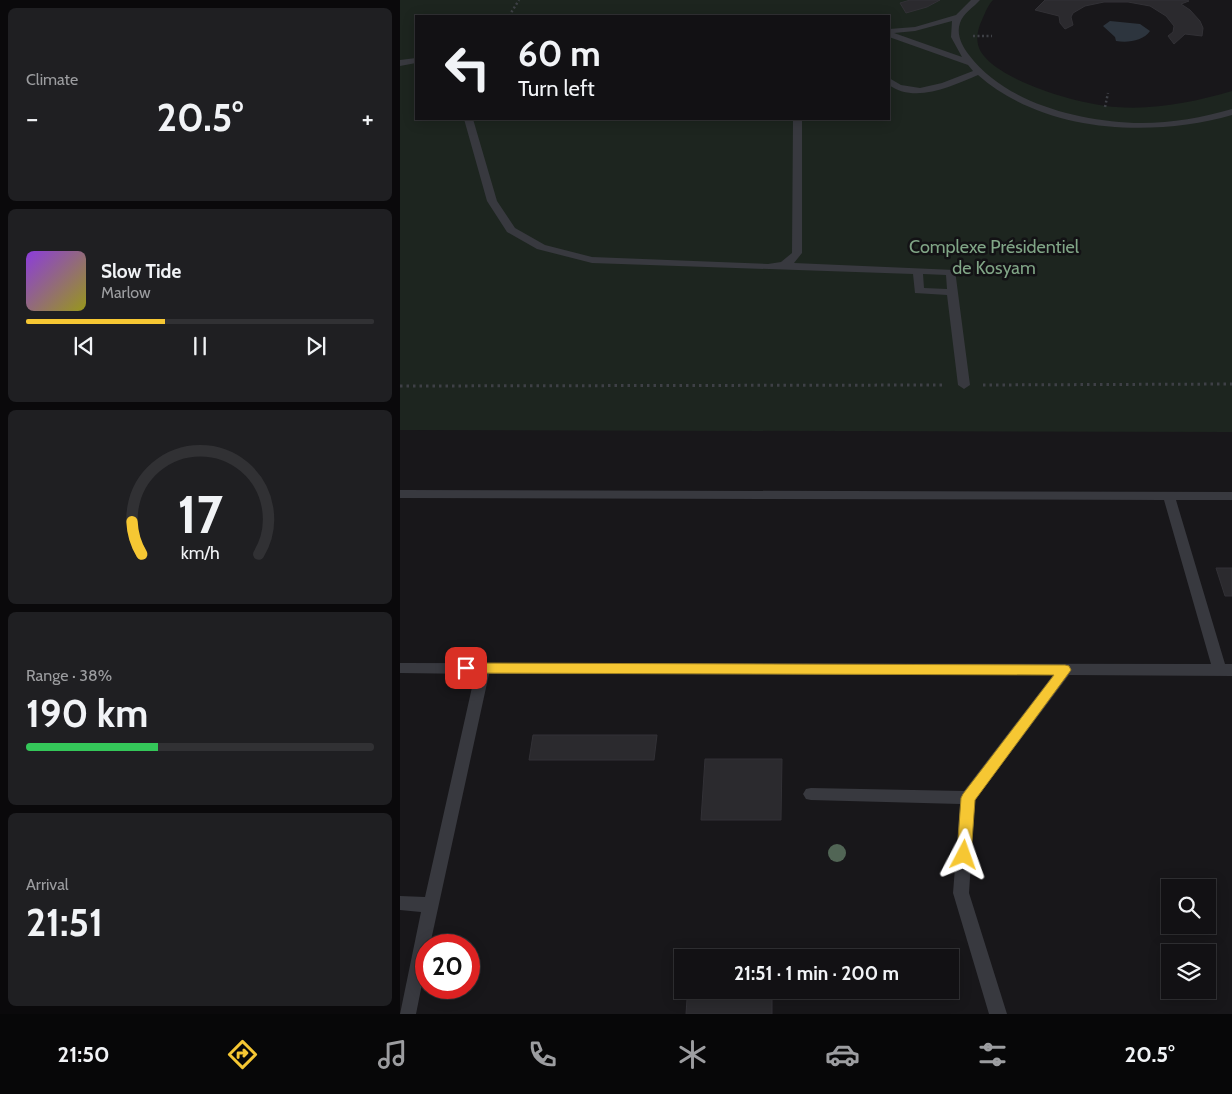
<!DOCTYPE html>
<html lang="en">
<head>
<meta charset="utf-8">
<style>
	:root { --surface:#121114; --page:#1f1f22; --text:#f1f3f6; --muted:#9c9da0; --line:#313134; --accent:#f6c733 }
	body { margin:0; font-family:Cabin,sans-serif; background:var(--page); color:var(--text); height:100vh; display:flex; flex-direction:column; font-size:19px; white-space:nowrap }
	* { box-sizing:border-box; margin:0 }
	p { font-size:16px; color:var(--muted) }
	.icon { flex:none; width:28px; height:28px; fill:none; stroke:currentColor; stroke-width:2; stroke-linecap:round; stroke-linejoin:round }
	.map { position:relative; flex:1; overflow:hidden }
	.details { display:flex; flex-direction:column; gap:8px; padding:8px; background:#0a090b; width:400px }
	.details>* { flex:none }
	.guide { position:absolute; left:15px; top:15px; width:475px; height:105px; border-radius:0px; box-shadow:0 2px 12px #0003,0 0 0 1px var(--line); background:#121114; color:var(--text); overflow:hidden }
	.fabs { position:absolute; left:761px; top:879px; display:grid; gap:10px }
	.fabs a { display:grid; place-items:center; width:55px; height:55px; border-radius:0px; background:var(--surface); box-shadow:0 2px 12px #0003,0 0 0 1px var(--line); font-size:25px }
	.speed { position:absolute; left:15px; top:934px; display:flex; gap:10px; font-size:25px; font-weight:700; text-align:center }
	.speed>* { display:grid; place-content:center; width:65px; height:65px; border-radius:50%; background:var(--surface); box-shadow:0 2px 12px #0003,0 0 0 1px var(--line); line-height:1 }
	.speed .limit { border:8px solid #d22; background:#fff; color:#111 }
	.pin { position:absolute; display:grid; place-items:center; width:42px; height:42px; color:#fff; margin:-21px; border-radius:10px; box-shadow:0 2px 8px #0006 }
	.me { position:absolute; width:55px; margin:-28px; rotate:4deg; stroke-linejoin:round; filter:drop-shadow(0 0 4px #0008) }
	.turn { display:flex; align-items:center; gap:18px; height:105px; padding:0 20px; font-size:22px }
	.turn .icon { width:65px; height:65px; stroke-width:2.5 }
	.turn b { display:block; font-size:35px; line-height:42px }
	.big { font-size:38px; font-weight:700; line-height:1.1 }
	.details .tile { flex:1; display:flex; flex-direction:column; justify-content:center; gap:8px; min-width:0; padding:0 18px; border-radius:8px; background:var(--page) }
	.details .dial { align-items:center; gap:0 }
	.dial svg { height:130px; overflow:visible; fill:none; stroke:var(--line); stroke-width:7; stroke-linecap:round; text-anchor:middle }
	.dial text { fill:var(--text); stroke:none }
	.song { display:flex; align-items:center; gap:15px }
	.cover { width:60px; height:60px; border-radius:8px; background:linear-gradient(135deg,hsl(270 70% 55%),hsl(60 70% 35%)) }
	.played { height:5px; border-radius:2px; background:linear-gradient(90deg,var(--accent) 40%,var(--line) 40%) }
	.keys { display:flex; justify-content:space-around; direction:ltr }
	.heat { display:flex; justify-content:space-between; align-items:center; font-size:28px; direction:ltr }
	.charge { height:8px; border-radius:4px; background:linear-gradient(90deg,#34c759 38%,var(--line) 0) }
	.trip { position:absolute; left:274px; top:949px; width:285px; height:50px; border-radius:0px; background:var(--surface); box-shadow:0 2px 12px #0003,0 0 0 1px var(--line); font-weight:700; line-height:50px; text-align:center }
	.tabs { display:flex; height:80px; justify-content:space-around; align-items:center; background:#070708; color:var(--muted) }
	.tabs .icon { width:35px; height:35px }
	.tabs .selected { color:var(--accent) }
	.tabs b { font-size:22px; color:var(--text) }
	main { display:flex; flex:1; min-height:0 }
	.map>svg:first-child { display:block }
	.green { fill:#1d251f; fill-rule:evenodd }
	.water { fill:#2d353e }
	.building { fill:#2b2a2e; stroke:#323136 }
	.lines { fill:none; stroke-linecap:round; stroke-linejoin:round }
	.path-far1 { stroke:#3e4046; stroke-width:2.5; stroke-dasharray:2 2.5; stroke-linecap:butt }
	.path { stroke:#3e4046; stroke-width:3; stroke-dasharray:2.5 4; stroke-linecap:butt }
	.service { fill:#38393f; fill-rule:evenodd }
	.tree { fill:#516555 }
	.route { fill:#f6c733; stroke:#a08121 }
	.labels { text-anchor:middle; stroke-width:5; stroke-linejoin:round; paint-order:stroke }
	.park-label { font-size:18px; fill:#80a586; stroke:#131215 }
</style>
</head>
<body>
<main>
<section class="details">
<div class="tile"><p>Climate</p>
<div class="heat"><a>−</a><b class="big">20.5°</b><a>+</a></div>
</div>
<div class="tile">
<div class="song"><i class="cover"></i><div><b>Slow Tide</b><p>Marlow</p></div></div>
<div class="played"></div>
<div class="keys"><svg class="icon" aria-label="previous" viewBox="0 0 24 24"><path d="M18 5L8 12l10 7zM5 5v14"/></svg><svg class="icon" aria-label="pause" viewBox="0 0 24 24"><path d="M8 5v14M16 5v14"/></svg><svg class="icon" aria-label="next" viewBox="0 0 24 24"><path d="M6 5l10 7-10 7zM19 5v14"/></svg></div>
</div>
<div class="tile dial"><svg viewBox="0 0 100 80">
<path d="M14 69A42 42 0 1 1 86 69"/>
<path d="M14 69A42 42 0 0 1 8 49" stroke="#f6c733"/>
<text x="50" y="56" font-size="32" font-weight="700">17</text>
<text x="50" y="72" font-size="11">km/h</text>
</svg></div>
<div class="tile"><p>Range · 38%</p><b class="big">190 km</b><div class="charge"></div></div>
<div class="tile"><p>Arrival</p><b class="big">21:51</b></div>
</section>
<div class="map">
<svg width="832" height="1014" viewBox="0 0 832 1014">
	<rect width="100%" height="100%" fill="#18171a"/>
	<!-- green -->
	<path class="green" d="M 0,0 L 593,0 C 588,5 585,13 582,20 C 577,30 575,42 581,52 C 600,82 682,105 716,107 C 756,110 794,102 832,91 L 832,432 L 0,430 ZM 16,16 L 489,16 L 489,119 L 16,119 Z"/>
	<!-- water -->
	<path class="water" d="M 710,21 L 740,24 L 750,31 C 743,41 728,43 716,41 L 715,37 L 703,26 Z"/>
	<!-- building -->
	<g class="building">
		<path d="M 510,0 L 540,0 L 527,7 L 506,13 L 500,3 Z"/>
		<path d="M 645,0 L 787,0 L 789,1 L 781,4 L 790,10 L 800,21 L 803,28 L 802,36 L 785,34 L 774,44 L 768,36 L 773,32 L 774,26 L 766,16 L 750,6 L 728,2 L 704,2 L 685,6 L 673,13 L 671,17 L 673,25 L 665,29 L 660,23 L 659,16 L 635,10 Z"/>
		<path d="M 816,568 L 832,568 L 832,596 L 825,596 Z"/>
		<path d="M 133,735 L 257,735 L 254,760 L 129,760 Z"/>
		<path d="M 305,759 L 382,759 L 381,820 L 301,820 Z"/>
		<path d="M 287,999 L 372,999 L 372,1014 L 286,1014 Z"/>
	</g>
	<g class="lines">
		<!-- path-far1 -->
		<g class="path-far1">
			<path d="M 109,16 L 119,0"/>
			<path d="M 573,36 L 592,36"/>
			<path d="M 705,107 L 708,93"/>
		</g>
		<!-- path -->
		<g class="path">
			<path d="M 583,385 L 832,384"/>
			<path d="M 0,386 L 544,385"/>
		</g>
		<!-- service -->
		<g class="service">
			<path d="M 571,0 L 580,0 C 574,7 563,13 560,23 C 556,34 562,46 569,55 C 606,103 675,120 734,123 C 768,124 800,118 832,109 L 832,115 C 751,138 644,133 578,75 C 552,86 515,104 489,85 L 489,78 L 501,85 L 520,88 L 542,83 L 573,71 L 568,65 L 489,37 L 489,29 L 515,27 L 556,15 ZM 552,21 L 551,37 L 562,57 L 494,33 L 515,31 Z"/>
			<path d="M 16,58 L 16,63 L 0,66 L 0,60 Z"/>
			<path d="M 64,119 L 73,119 L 97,201 L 115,228 L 145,245 L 192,257 L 368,264 L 381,262 L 392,253 L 393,119 L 402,119 L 402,253 L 394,263 L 555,270 L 570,385 L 564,389 L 558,385 L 547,295 L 515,293 L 513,274 L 192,263 L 137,249 L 107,232 L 87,201 ZM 523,274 L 546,275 L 547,289 L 524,288 Z"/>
			<path d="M 0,490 L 832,492 L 832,500 L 776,500 L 825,664 L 832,664 L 832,676 L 669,675 L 575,800 L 569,893 L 607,1014 L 589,1014 L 553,893 L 560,804 L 411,800 L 406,799 L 403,794 L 406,789 L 411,788 L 564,791 L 653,675 L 89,674 L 30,945 L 26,945 L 26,964 L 16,1014 L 0,1014 L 21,912 L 0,910 L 0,896 L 25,897 L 75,674 L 0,673 L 0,663 L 811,664 L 764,500 L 0,498 Z"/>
		</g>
	</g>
	<!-- trees -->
	<circle class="tree" cx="437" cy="853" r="9"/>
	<!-- route -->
	<path class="route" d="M 66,663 L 665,665 L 669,666 L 671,670 L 575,800 L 571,855 L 569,860 L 564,862 L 559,860 L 557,855 L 561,798 L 563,794 L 654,675 L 66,673 L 62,671 L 60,668 L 62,664 Z"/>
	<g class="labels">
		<!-- park labels -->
		<g class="park-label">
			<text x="594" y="253">Complexe Présidentiel<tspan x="594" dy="21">de Kosyam</tspan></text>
		</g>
	</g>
</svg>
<div class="fabs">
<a><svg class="icon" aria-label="search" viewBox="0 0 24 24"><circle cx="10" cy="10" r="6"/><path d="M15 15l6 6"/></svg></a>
<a><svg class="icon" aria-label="layers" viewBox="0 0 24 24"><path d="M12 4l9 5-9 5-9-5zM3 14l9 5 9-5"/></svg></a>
</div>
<div class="speed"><div class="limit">20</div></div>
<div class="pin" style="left:66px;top:668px;background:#d93025"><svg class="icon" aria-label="arrive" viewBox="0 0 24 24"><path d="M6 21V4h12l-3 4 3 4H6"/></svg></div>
<svg class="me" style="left:564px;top:855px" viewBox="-20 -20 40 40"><path d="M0-17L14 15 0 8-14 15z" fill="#f6c733" stroke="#fff" stroke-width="4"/></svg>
<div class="trip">21:51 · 1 min · 200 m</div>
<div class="guide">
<div class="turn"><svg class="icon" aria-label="left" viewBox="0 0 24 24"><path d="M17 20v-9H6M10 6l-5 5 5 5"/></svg><div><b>60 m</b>Turn left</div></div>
</div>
</div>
</main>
<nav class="tabs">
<b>21:50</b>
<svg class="icon selected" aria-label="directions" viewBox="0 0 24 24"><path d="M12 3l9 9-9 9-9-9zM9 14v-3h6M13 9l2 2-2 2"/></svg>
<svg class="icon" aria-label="music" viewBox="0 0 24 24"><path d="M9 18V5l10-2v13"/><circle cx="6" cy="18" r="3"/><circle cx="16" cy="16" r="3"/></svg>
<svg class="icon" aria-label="phone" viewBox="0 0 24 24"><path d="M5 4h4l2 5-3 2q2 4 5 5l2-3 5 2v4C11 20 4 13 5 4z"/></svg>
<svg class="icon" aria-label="climate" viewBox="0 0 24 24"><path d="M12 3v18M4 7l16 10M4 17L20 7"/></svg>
<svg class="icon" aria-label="car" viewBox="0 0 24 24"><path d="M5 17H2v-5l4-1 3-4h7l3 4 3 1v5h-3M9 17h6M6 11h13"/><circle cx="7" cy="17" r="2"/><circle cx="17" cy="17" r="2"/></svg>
<svg class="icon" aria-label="filters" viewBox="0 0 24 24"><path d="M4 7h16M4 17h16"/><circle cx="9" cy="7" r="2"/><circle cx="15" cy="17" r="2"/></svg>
<b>20.5°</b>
</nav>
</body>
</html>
